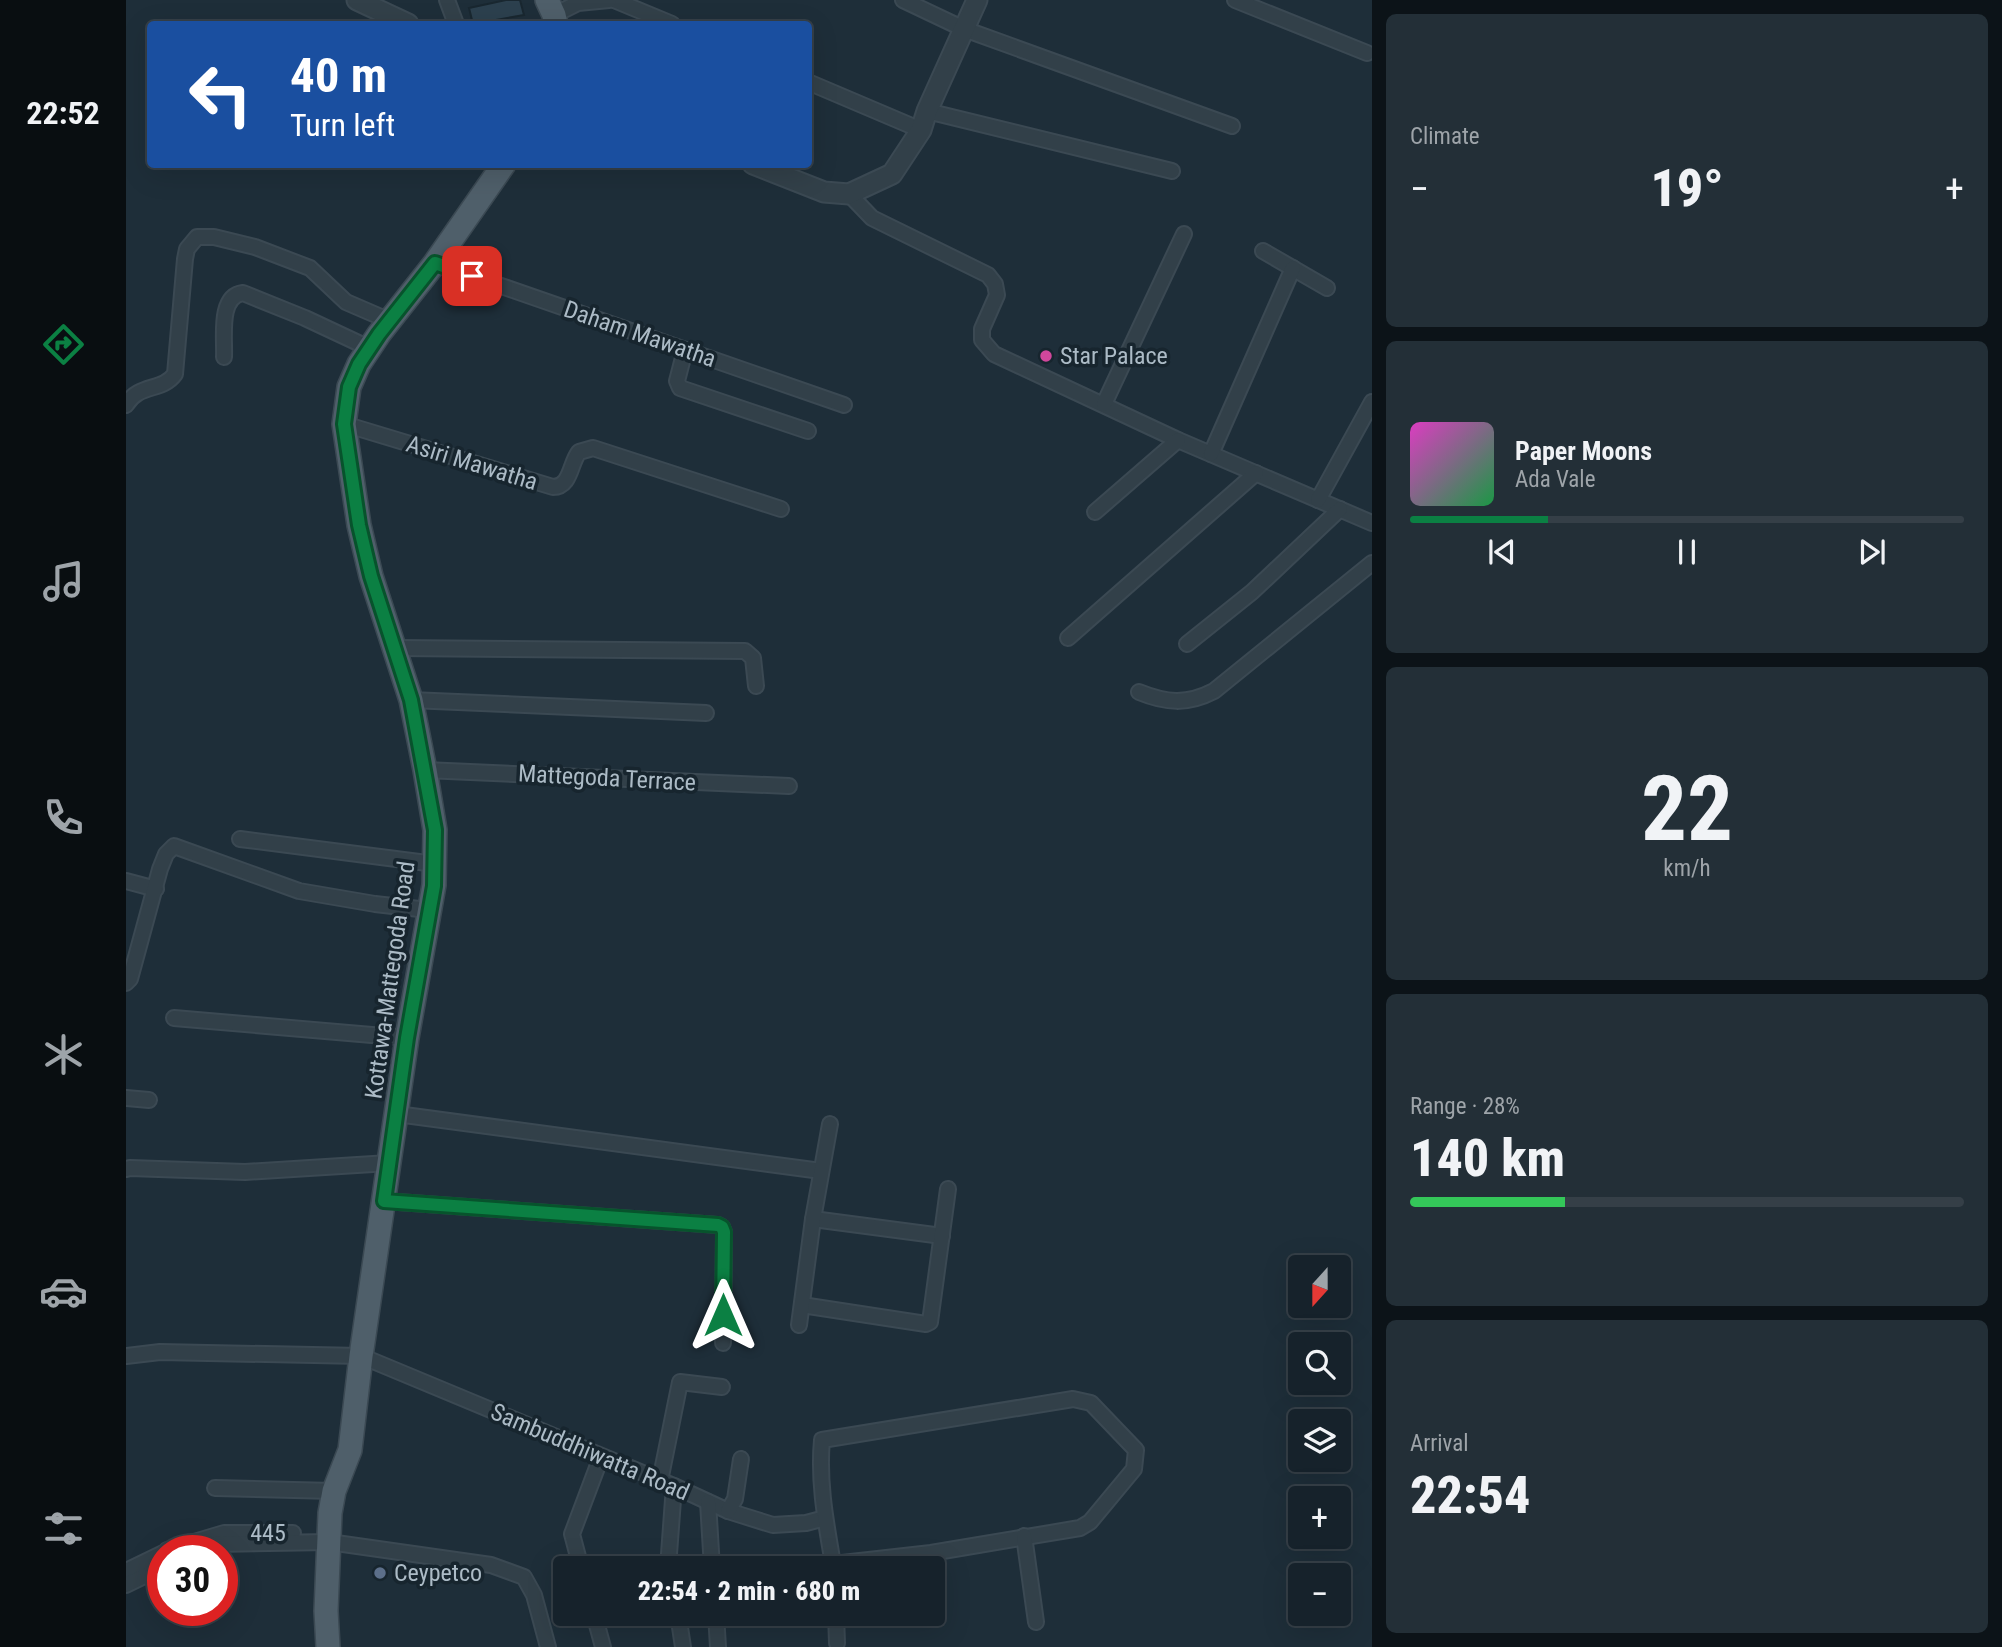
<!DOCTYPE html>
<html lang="en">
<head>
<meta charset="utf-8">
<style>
	:root { --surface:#16222b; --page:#232f37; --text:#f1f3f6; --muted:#9ea4a9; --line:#353f47; --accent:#0b8043 }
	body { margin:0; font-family:"Roboto Condensed",sans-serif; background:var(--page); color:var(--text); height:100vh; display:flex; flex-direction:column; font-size:26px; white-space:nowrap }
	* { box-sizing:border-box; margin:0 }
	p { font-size:23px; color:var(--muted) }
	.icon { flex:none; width:38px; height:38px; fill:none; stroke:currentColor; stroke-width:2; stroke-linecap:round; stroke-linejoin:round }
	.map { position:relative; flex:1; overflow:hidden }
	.sheet { display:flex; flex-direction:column; gap:14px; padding:14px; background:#0c1318; width:630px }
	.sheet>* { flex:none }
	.hud { position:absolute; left:21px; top:21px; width:665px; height:147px; border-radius:7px; box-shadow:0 7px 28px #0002,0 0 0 2px var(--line); background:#1a4fa0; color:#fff; overflow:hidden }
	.needle { width:46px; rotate:201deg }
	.tools { position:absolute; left:1162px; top:1255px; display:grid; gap:14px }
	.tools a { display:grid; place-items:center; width:63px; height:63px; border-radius:7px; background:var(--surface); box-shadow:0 7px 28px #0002,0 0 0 2px var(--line); font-size:35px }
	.speed { position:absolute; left:21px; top:1535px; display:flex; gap:14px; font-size:35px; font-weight:700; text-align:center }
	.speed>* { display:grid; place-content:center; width:91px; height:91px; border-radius:50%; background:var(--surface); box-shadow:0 7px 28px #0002,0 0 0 2px var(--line); line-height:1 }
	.speed .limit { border:10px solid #d22; background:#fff; color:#111 }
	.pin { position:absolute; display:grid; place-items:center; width:60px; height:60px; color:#fff; margin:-30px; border-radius:14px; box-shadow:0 4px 10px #0006 }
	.me { position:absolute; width:77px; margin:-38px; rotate:0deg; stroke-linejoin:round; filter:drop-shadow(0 0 5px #0008) }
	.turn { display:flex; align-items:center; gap:24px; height:147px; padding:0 28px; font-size:32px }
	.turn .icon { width:91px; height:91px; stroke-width:2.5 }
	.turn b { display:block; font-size:49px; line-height:60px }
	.big { font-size:52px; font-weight:800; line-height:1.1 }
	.sheet .tile { flex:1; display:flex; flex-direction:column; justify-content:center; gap:10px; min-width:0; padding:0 24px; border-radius:10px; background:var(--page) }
	.sheet .dial { align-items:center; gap:0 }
	.dial b { font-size:91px; line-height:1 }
	.song { display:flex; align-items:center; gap:21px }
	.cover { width:84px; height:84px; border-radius:10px; background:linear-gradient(135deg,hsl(310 70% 55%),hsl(140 70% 35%)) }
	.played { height:7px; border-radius:4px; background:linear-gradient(90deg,var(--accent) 25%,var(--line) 25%) }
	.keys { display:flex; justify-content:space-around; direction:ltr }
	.heat { display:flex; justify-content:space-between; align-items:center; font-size:38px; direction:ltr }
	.charge { height:10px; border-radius:5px; background:linear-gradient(90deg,#34c759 28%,var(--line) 0) }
	.trip { position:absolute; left:427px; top:1556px; width:392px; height:70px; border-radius:7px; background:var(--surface); box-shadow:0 7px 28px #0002,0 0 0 2px var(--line); font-weight:800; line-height:70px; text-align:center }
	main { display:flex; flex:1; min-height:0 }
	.tabs { display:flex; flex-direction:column; width:126px; justify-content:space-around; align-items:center; background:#090e11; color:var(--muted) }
	.tabs .icon { width:49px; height:49px }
	.tabs .current { color:var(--accent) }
	.tabs b { font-size:32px; color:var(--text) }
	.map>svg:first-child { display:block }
	.building { fill:#2c404e; stroke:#192730; stroke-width:2 }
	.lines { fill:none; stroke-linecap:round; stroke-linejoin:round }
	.minor-casing { stroke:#3b4953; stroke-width:18 }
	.tertiary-casing { stroke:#3b4953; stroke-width:23 }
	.primary-casing { stroke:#3b4953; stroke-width:26 }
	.minor { stroke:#324049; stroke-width:14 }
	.tertiary { stroke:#324049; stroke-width:19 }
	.primary { stroke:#4f5f6a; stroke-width:23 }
	.route-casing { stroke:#07532c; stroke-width:18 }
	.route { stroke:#0b8043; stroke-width:12 }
	.hotel-dot { fill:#d1479c; stroke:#17252e; stroke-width:2.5 }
	.service-dot { fill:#5c6f8a; stroke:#17252e; stroke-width:2.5 }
	.labels { text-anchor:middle; stroke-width:7; stroke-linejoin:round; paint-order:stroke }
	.street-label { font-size:24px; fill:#acbbc6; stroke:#17252e }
	.poi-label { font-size:24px; fill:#acbbc6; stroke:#17252e; text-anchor:start }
</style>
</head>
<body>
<main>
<nav class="tabs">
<b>22:52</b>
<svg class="icon current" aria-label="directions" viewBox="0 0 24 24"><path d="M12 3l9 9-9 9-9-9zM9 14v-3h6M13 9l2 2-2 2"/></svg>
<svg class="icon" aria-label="music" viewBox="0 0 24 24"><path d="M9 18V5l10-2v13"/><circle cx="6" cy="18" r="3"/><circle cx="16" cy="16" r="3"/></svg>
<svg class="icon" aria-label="phone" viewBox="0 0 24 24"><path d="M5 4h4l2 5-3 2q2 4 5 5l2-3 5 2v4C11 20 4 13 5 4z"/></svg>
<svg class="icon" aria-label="climate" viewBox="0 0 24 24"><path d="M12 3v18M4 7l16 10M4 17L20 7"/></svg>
<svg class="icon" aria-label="car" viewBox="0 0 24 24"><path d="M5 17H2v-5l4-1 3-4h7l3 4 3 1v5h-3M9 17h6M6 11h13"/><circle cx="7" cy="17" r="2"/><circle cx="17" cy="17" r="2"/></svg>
<svg class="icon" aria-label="filters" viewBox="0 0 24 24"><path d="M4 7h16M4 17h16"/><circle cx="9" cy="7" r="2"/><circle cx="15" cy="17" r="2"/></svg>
</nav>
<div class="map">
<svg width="1246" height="1647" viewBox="0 0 1246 1647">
	<rect width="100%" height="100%" fill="#1e2e39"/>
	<!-- building -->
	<path class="building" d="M 380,0 L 394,0 L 398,15 L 347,24 L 343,8 Z"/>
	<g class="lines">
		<defs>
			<g id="minor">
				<path d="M 321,0 L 330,24"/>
				<path d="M 488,0 L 546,24"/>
				<path d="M 777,0 L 838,29 L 1106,126"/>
				<path d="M 1109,0 L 1241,53"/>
				<path d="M 428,15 L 452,3 L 483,0"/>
				<path d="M 682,82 L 795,130"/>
				<path d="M 801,111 L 1046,171"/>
				<path d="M 723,194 L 746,218 L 862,275 L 869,284 L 871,295 L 856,329 L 856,340 L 868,354 L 1052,440 L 1246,523"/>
				<path d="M 1137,251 L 1201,288"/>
				<path d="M 309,263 L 718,405"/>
				<path d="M 559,350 L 551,381 L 554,388 L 682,431"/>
				<path d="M 98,357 C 99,338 92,296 117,293 L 179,318 L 243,348"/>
				<path d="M 978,404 L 1058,234"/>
				<path d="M 0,405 C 13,383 36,392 49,374 L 59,259 L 61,249 L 71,237 L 88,237 L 129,247 L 184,268 L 220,302 L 264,321"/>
				<path d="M 218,424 L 427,487 C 445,487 444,463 453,452 L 467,448 L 655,509"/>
				<path d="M 1085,454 L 1167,268"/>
				<path d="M 1192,500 L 1246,402"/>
				<path d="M 969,512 L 1052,440"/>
				<path d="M 942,638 L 1130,473"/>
				<path d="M 1061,644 L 1126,592 L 1214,509"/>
				<path d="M 269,648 L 619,651 L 627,658 L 630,686"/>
				<path d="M 1013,692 C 1040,703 1061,705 1088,691 L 1246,563"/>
				<path d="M 285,700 L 580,713"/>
				<path d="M 299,770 L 663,786"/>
				<path d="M 114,839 L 309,864"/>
				<path d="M 0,881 L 30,889"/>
				<path d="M 0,983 L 4,979 L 34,869 L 40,854 L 48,846 L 173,891 L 249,904 L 302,910"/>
				<path d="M 48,1018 L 281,1038"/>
				<path d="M 0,1098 L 23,1100"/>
				<path d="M 271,1114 L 695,1171"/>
				<path d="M 0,1169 L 4,1168 L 119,1172 L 263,1163"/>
				<path d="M 258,1201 L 592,1225 L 596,1227 L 598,1232 L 597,1343"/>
				<path d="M 687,1219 L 816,1236"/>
				<path d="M 676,1305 L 800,1324 L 804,1322 L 822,1189"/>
				<path d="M 673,1325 L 687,1219 L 704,1124"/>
				<path d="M 0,1356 L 34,1352 L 235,1356 L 548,1486 L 602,1511 L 647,1525 L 680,1523 L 699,1518"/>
				<path d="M 947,1399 L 965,1403 L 1010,1450 L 1008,1469 L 964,1522 L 954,1528 L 805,1553 L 707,1564 C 700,1523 692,1482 696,1440 Z"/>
				<path d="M 534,1481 L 554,1382 L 596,1387"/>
				<path d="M 89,1488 L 208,1491"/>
				<path d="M 582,1502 L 586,1568"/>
				<path d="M 602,1511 L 609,1499 L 615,1459"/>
				<path d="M 898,1536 L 910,1622"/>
				<path d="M 41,1550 L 98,1533 L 167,1533"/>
				<path d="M 73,1550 L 88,1544 L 203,1542 L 365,1565 L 398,1577 L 408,1595 L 422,1647"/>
				<path d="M 455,1568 L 446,1534 L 475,1457"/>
				<path d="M 545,1568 L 543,1554 L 548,1486"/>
				<path d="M 0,1571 L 37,1553"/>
				<path d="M 0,1585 L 37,1567"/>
				<path d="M 468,1614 L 477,1647"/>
				<path d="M 552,1614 L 557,1647"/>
				<path d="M 590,1614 L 592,1647"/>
				<path d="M 710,1614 L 711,1643"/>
			</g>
			<g id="tertiary">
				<path d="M 231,0 L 282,24"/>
				<path d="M 627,164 L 698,192 L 723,194 L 766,174 L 795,130 L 801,111 L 851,0"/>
			</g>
			<g id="primary">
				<path d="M 421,0 L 428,15 L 430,24"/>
				<path d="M 202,1647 L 200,1611 L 204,1513 L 208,1491 L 224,1450 L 235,1356 L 281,1038 L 308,885 L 309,830 L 299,770 L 285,700 L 245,576 L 233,525 L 218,424 L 223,387 L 233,364 L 253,334 L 309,263 L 378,164"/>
			</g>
		</defs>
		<!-- minor casing -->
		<use href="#minor" class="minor-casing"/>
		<!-- tertiary casing -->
		<use href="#tertiary" class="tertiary-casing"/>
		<!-- primary casing -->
		<use href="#primary" class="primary-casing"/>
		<!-- minor -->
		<use href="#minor" class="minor"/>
		<!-- tertiary -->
		<use href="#tertiary" class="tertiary"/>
		<!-- primary -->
		<use href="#primary" class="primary"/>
	</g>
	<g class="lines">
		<defs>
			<path id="route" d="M 346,276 L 309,263 L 253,334 L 233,364 L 223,387 L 218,424 L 233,525 L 245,576 L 285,700 L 309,830 L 308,886 L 281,1038 L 258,1201 L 592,1225 L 596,1227 L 598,1232 L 597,1315"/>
		</defs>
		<!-- route casing -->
		<use href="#route" class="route-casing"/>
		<!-- route -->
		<use href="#route" class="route"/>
	</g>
	<!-- markers -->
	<circle class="hotel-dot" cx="920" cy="356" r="7"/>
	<circle class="service-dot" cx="254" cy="1573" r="7"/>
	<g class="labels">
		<!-- street labels -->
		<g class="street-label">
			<text transform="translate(514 334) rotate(19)" y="8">Daham Mawatha</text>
			<text transform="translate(346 463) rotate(17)" y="8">Asiri Mawatha</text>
			<text transform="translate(481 778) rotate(3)" y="8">Mattegoda Terrace</text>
			<text transform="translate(264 980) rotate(-82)" y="8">Kottawa-Mattegoda Road</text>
			<text transform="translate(464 1452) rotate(23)" y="8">Sambuddhiwatta Road</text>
			<text x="142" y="1541">445</text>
		</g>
		<!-- poi labels -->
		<g class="poi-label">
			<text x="934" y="364">Star Palace</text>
			<text x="268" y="1581">Ceypetco</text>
		</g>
	</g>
</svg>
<div class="tools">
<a><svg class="needle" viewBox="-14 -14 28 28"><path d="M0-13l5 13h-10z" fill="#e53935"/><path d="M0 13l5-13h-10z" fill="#9ea4a9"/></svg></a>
<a><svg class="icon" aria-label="search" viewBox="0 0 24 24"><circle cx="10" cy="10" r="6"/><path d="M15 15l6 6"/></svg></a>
<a><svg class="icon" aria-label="layers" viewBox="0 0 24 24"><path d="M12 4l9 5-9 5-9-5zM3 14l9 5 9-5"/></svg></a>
<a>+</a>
<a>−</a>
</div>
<div class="speed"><div class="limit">30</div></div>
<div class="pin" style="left:346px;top:276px;background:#d93025"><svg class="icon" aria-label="arrive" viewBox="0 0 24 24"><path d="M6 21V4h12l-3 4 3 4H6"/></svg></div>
<svg class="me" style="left:597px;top:1315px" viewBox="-20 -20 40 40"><path d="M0-17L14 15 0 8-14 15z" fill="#0b8043" stroke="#fff" stroke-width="4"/></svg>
<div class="trip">22:54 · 2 min · 680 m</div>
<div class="hud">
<div class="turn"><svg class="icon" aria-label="left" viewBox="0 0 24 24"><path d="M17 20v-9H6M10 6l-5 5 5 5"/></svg><div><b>40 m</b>Turn left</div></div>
</div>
</div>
<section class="sheet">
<div class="tile"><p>Climate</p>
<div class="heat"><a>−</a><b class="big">19°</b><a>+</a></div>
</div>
<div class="tile">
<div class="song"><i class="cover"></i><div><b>Paper Moons</b><p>Ada Vale</p></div></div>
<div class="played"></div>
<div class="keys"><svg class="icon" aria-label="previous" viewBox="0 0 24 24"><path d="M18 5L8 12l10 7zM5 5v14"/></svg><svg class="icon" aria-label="pause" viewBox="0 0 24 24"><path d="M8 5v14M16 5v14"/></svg><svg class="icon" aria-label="next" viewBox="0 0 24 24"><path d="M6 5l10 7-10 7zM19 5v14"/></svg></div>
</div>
<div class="tile dial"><b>22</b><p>km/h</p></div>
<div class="tile"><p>Range · 28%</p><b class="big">140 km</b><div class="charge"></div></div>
<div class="tile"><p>Arrival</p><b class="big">22:54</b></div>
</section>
</main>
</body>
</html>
